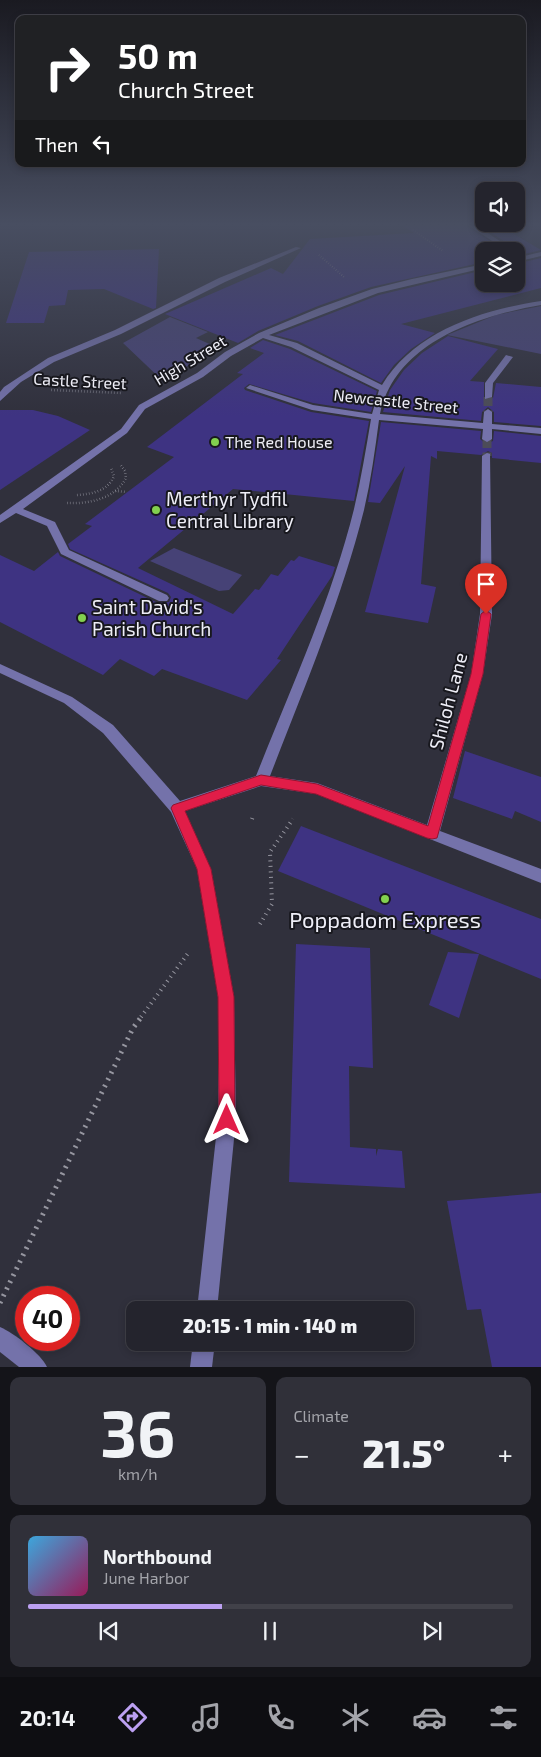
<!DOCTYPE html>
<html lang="en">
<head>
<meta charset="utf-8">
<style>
	:root { --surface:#24242d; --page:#303039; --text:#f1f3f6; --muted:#a3a4aa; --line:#414149; --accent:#bca0f2 }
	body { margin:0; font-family:"Exo 2",sans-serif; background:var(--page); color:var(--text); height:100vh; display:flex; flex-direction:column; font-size:19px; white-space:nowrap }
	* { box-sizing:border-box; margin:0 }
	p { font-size:16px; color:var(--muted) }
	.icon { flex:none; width:28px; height:28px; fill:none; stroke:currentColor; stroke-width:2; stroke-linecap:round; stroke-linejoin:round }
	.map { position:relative; height:1367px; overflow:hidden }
	.details { display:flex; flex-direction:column; gap:10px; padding:10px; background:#141419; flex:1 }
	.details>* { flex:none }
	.top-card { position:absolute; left:15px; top:15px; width:511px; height:152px; border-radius:10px; box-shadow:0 2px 8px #0003,0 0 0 1px var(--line); background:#202124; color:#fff; overflow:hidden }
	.tools { position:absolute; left:475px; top:182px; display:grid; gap:10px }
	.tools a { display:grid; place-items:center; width:50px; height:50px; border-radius:10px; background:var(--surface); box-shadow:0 2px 8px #0003,0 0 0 1px var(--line); font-size:25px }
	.speed { position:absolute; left:15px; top:1286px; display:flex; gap:10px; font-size:25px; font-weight:700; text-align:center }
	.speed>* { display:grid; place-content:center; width:65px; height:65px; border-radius:50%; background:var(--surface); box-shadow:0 2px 8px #0003,0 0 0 1px var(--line); line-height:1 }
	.speed .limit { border:8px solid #d22; background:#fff; color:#111 }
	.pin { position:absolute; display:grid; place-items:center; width:42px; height:42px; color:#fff; margin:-51px -21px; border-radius:50% 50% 50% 0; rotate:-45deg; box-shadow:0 0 5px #0007 }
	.pin .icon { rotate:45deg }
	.me { position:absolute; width:55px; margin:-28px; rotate:0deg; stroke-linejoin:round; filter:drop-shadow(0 0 4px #0008) }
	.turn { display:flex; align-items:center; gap:18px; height:105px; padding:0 20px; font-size:22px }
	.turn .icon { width:65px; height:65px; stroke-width:2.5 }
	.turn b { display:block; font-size:35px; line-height:42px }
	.then { display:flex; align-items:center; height:48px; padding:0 20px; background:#0003; gap:10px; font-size:19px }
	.big { font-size:38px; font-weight:800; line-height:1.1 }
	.details .widget { flex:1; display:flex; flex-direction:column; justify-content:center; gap:8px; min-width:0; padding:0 18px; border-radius:10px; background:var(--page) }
	.details .dial { align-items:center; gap:0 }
	.dial b { font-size:65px; line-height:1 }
	.song { display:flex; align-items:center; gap:15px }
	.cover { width:60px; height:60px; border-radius:8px; background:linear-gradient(135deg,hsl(200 70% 55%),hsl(330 70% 35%)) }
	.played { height:5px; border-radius:2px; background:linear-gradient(90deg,var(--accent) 40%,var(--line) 40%) }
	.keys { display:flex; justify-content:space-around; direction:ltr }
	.heat { display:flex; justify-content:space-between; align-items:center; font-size:28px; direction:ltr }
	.details .tiles { flex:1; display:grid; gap:10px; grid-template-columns:1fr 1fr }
	.widget:last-child { grid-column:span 2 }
	.trip { position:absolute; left:126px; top:1301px; width:288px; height:50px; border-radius:10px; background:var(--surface); box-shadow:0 2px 8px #0003,0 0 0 1px var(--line); font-weight:800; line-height:50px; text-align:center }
	.tabs { display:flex; height:80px; justify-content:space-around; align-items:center; background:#0e0e12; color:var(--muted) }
	.tabs .icon { width:35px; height:35px }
	.tabs .current { color:var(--accent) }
	.tabs b { font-size:22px; color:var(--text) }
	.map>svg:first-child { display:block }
	.green { fill:#464276 }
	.building { fill:#3e3382 }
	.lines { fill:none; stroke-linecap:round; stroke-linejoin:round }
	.minor-tunnel { stroke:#4c4c58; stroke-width:9; stroke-dasharray:9 4.5; stroke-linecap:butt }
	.path-far3 { stroke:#9696a0; stroke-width:2; stroke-dasharray:0.5 2; stroke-linecap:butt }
	.path-far2 { stroke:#9696a0; stroke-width:2.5; stroke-dasharray:0.5 2.5; stroke-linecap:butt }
	.path-far1 { stroke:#9696a0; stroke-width:4; stroke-dasharray:1 4.5; stroke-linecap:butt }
	.path { stroke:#9696a0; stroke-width:5; stroke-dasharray:2 5.5; stroke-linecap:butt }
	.minor { fill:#7472aa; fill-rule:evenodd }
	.route { fill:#e11d48; stroke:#92132f }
	.poi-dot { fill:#82d04f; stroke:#18181e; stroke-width:2 }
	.labels { text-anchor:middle; stroke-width:4; stroke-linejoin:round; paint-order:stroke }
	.far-street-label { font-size:16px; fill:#eeeef7; stroke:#18181e }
	.far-poi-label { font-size:16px; fill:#eeeef7; stroke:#18181e; text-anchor:start }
	.poi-label { font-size:19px; fill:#eeeef7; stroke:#18181e; text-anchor:start }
	.street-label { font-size:19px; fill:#eeeef7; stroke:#18181e }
	.near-poi-label { font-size:22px; fill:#eeeef7; stroke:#18181e }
</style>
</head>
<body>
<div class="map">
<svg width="541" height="1367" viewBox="0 0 541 1367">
	<rect width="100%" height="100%" fill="#30303c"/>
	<!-- green -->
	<g class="green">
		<path d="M 541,306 L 541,354 L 447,335 L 496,315 Z"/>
		<path d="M 170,317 L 208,332 L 196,338 L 214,346 L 165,383 L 123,343 Z"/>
		<path d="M 174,548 L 242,575 L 229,590 L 219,591 L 150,561 Z"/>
	</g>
	<!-- building -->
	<g class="building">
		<path d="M 400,224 L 464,224 L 505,251 L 484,251 L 484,262 L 371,287 L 318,306 L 258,331 L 238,343 L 165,314 L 271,268 L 283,274 L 310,239 L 414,233 Z"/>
		<path d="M 478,224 L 497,224 L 541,250 L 516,256 L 516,249 Z"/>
		<path d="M 159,249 L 156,308 L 153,309 L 104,289 L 68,290 L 65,305 L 49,306 L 44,323 L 6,323 L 29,252 Z"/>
		<path d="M 541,258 L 541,288 L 401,324 L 435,333 L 411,349 L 394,365 L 381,383 L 298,341 L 275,335 L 379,295 L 484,270 L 484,284 L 516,284 L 516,264 Z"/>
		<path d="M 448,336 L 498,349 L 470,381 L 484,382 L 484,400 L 493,398 L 496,383 L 541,387 L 541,426 L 494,422 L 494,412 L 488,407 L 482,412 L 481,421 L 383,412 L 390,390 L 404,370 L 422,353 Z"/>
		<path d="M 263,340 L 290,349 L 377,391 L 371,412 L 313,403 L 249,384 L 244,388 L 245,390 L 311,412 L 369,421 L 354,501 L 233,489 L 138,568 L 233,614 L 255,589 L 259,590 L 271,574 L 278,576 L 291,560 L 294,561 L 299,556 L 335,567 L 332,576 L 277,659 L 281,660 L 247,700 L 162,669 L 154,676 L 120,659 L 103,675 L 0,622 L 0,555 L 34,571 L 58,552 L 60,556 L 158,603 L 169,602 L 171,597 L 168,593 L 70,549 L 68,544 L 92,526 L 85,524 L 174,457 L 147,447 L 243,374 L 237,373 L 264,353 L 250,348 Z"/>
		<path d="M 0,410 L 33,410 L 58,416 L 90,430 L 0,490 Z"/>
		<path d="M 381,422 L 481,431 L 480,439 L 486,444 L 493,441 L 494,431 L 541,436 L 541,463 L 492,458 L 492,453 L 488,451 L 481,455 L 437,451 L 437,459 L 431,456 L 421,584 L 436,587 L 428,623 L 365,612 L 405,466 L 380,503 L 368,502 Z"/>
		<path d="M 465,751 L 541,777 L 541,822 L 515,811 L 512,819 L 453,798 Z"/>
		<path d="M 301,826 L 541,919 L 541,979 L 278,871 Z"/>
		<path d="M 296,944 L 370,948 L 373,1068 L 349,1066 L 350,1147 L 376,1149 L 376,1156 L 378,1149 L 402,1151 L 405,1188 L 289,1182 Z"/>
		<path d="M 448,952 L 479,954 L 459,1018 L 429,1005 Z"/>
		<path d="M 541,1193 L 541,1367 L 492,1367 L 481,1309 L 467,1310 L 447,1201 Z"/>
	</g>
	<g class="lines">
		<!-- minor-tunnel -->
		<g class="minor-tunnel">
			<path d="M 488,397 L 488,412"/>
			<path d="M 487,439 L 487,456"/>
		</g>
		<!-- path-far3 -->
		<g class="path-far3">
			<path d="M 413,230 L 443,251"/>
			<path d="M 319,255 L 344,277"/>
		</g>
		<!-- path-far2 -->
		<g class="path-far2">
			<path d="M 51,390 L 122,393"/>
			<path d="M 115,491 L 127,492"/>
			<path d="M 77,495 C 92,494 108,491 114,476 L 111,468"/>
			<path d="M 67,503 C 89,504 115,499 126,478 L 125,471 L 120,464"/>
		</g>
		<!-- path-far1 -->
		<g class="path-far1">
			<path d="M 252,819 L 253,816"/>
			<path d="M 260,924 L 272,904 L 270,852 L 293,819"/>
			<path d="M 141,1017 L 189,952"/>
		</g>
		<!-- path -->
		<path class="path" d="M 0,1303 L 133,1028 L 142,1016"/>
		<!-- minor -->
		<g class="minor">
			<path d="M 466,224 L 474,224 L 515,251 L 508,251 Z"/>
			<path d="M 296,247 L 301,248 L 225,282 L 121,334 L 54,362 L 21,382 L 0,401 L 0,392 L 4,387 L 48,358 L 115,330 L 219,278 Z"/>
			<path d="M 541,252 L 541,256 L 516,262 L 516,258 Z"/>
			<path d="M 484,264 L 484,268 L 378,293 L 269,335 L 297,343 L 382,385 C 415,331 482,310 541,301 L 541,305 C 477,316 395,343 380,414 L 483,423 L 484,412 L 488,409 L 492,412 L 492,424 L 541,428 L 541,434 L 492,429 L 492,439 L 487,442 L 482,439 L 483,429 L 379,420 C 375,450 371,480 364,510 C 341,601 304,688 270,776 L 317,783 L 427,825 L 471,674 L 480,614 L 482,456 L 487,453 L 490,454 L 492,614 L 483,674 L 440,831 L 541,869 L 541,883 L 316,794 L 261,786 L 185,811 L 211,869 L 234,997 L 236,1119 L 217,1310 L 197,1310 L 218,1119 L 218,997 L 197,869 L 171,812 L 103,733 L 64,703 L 0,673 L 0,664 L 72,697 L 113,725 L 180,801 L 256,776 C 291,688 331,601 354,509 C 361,479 366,449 371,419 L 312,410 L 246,388 L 250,385 L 313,405 L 372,414 L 379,390 L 291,347 L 263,338 L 231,356 L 203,377 L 145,409 L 127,433 L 23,509 L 55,522 L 69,550 L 167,595 L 169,598 L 167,601 L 159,601 L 61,554 L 47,526 L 16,513 L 0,523 L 0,515 L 121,429 L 139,405 L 197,373 L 225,352 L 259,333 L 319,308 L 372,289 L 412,279 Z"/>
			<path d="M 506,355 L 513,357 L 493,383 L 492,397 L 485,399 L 485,383 Z"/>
			<path d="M 0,1327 C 14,1333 41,1354 47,1367 L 19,1367 L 0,1352 Z"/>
			<path d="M 193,1342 L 215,1342 L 212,1367 L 190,1367 Z"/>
		</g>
	</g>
	<!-- sky -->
	<linearGradient id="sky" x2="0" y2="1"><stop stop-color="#1a1a21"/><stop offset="0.54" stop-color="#484e61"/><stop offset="1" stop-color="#484e61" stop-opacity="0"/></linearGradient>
	<rect width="541" height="416" fill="url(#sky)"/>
	<!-- route -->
	<path class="route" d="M 486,610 L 491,614 L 483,674 L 437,838 L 432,839 L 427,838 L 316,794 L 261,785 L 185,811 L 211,869 L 234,997 L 235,1120 L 233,1125 L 227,1128 L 221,1125 L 219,1120 L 218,997 L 197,869 L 171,808 L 173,805 L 261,775 L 317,784 L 428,826 L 471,674 L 481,614 Z"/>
	<!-- markers -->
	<g class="poi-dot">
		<circle cx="215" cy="442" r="5"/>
		<circle cx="156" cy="510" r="5"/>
		<circle cx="82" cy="618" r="5"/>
		<circle cx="385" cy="899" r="5"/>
	</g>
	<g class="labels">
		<!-- far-street labels -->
		<g class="far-street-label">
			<text transform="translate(190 360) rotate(-31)" y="6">High Street</text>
			<text transform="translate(80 381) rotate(3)" y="6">Castle Street</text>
			<text transform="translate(396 401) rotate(6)" y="6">Newcastle Street</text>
		</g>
		<!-- far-poi labels -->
		<g class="far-poi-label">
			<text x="225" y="448">The Red House</text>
		</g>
		<!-- poi labels -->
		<g class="poi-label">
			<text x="166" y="506">Merthyr Tydfil<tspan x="166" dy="22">Central Library</tspan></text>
			<text x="92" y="614">Saint David's<tspan x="92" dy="22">Parish Church</tspan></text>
		</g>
		<!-- street labels -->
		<g class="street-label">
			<text transform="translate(448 701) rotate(-75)" y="7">Shiloh Lane</text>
		</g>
		<!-- near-poi labels -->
		<g class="near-poi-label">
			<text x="385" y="928">Poppadom Express</text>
		</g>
	</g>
</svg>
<div class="tools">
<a><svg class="icon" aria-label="sound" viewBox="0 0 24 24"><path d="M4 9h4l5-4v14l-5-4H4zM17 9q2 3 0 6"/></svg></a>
<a><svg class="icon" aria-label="layers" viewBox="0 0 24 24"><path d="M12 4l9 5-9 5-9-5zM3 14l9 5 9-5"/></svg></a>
</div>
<div class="speed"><div class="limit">40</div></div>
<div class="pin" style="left:486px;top:614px;background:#d93025"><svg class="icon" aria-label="arrive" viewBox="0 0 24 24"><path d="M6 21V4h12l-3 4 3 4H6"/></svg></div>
<svg class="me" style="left:227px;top:1120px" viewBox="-20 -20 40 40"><path d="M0-17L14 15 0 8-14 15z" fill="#e11d48" stroke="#fff" stroke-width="4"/></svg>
<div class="trip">20:15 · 1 min · 140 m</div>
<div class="top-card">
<div class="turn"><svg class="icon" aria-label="right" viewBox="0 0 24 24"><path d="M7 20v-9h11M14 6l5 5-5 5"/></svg><div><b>50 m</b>Church Street</div></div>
<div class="then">Then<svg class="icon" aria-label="left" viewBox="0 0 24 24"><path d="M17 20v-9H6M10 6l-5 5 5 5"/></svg></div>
</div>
</div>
<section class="details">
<div class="tiles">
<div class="widget dial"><b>36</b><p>km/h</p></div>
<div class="widget"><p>Climate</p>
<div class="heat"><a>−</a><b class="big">21.5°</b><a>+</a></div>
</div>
<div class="widget">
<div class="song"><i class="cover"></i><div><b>Northbound</b><p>June Harbor</p></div></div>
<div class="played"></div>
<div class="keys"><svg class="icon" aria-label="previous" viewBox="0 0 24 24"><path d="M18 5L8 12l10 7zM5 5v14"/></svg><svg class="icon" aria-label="pause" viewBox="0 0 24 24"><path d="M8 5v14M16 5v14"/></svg><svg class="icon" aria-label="next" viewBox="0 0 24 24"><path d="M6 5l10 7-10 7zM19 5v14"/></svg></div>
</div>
</div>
</section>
<nav class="tabs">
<b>20:14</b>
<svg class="icon current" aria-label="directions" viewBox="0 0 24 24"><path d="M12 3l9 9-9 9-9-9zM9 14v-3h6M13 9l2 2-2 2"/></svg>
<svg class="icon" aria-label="music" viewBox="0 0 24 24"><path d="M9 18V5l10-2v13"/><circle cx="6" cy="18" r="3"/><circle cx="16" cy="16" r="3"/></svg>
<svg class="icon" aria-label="phone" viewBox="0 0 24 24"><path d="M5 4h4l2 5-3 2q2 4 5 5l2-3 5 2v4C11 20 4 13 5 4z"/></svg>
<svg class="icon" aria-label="climate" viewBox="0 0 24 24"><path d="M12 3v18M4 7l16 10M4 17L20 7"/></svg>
<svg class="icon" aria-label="car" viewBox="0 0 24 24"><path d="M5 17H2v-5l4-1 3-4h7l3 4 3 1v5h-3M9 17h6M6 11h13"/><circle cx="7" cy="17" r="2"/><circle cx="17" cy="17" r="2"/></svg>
<svg class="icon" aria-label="filters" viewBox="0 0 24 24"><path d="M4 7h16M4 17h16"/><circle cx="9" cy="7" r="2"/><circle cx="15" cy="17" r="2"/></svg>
</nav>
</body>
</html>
